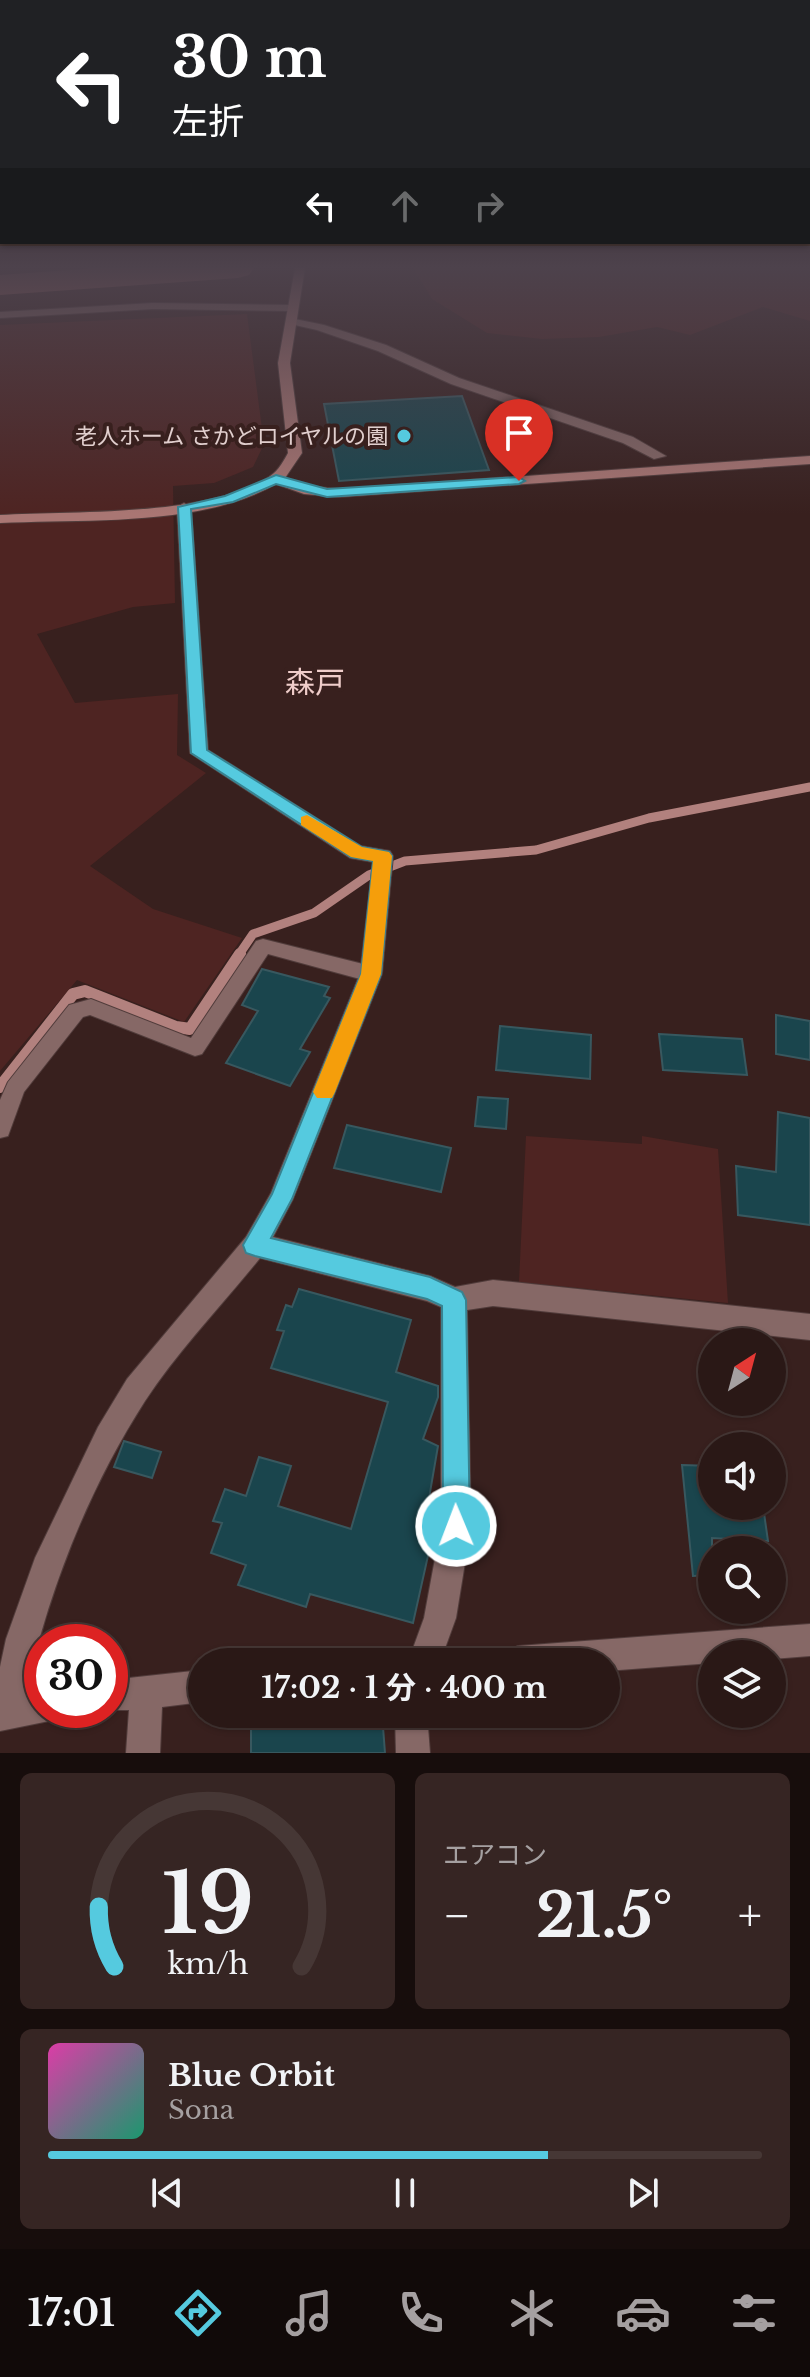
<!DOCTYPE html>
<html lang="ja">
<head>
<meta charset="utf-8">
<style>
	:root { --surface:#2a1816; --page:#362523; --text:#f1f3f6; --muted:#a5a0a1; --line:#463735; --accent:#55cadf }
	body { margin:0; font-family:"Libre Baskerville","Noto Sans JP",serif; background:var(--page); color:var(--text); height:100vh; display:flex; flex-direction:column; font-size:30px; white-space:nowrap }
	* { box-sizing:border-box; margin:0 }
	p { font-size:26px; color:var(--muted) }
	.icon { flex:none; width:44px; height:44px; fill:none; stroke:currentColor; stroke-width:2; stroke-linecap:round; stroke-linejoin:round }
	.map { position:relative; height:1753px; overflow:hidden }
	.side { display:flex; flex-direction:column; gap:20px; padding:20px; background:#170d0c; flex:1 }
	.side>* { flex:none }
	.top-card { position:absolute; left:0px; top:0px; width:810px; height:244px; box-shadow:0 2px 6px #0004,0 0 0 2px var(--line); background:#202124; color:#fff; overflow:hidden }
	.needle { width:52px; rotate:36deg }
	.controls { position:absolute; left:698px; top:1328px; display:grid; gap:16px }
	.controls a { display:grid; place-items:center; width:88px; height:88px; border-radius:50%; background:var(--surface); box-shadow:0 2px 6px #0004,0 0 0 2px var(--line); font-size:40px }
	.speed { position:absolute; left:24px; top:1624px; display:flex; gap:16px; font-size:40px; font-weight:700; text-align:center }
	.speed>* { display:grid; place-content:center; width:104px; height:104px; border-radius:50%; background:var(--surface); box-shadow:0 2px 6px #0004,0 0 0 2px var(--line); line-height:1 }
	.speed .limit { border:12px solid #d22; background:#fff; color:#111 }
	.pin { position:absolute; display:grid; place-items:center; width:68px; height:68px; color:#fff; margin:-82px -34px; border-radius:50% 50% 50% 0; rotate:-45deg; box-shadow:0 0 8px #0007 }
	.pin .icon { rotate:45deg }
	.me { position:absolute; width:88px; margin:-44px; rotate:359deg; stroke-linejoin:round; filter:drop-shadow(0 0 6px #0008) }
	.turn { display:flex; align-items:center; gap:28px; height:168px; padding:0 40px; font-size:36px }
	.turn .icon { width:104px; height:104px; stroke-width:2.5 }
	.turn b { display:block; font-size:56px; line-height:68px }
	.lanes { display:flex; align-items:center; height:76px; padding:0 40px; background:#0003; justify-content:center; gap:40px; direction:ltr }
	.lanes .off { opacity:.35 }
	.big { font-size:60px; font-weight:700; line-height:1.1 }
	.side .widget { flex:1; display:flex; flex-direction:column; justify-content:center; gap:12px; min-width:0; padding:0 28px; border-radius:12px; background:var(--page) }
	.side .dial { align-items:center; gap:0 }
	.dial svg { height:208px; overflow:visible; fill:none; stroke:var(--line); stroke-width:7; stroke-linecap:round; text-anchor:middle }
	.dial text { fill:var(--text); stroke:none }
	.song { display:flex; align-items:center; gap:24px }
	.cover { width:96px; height:96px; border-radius:12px; background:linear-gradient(135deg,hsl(320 70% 55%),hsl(160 70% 35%)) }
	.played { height:8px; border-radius:4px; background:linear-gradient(90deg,var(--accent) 70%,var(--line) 70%) }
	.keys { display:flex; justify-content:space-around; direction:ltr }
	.heat { display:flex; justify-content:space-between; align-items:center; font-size:44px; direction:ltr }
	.side .tiles { flex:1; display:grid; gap:20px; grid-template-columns:1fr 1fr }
	.widget:last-child { grid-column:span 2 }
	.trip { position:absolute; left:188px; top:1648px; width:432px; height:80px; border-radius:40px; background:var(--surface); box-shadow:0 2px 6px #0004,0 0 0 2px var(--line); font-weight:700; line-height:80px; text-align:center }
	.dock { display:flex; height:128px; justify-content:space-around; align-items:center; background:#110a09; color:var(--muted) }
	.dock .icon { width:56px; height:56px }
	.dock .on { color:var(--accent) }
	.dock b { font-size:36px; color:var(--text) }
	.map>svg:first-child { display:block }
	.green { fill:#4e2422 }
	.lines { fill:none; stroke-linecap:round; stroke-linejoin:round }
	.stream-far1 { stroke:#b2817e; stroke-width:9 }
	.stream { stroke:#b2817e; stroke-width:12 }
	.river { fill:#9e605c; fill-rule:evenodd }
	.building { fill:#1a454d; stroke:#38585f; stroke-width:2 }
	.lane-casing { stroke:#513c3b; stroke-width:2 }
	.street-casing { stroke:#513c3b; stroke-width:2 }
	.secondary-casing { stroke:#513c3b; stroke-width:2 }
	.lane { fill:#866866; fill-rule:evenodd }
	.street { fill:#866866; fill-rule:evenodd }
	.secondary { fill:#a97673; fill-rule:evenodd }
	.route { fill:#55cadf; stroke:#378391; stroke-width:2 }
	.slow { fill:#f59e0b }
	.poi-dot { fill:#55cadf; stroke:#38201e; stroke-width:3 }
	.labels { text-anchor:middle; stroke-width:8; stroke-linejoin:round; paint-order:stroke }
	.far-poi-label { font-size:22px; fill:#e1cfce; stroke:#38201e; text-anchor:end }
	.quarter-label { font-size:30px; fill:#efcdca; stroke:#38201e }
</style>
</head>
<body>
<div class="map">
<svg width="810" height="1753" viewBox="0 0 810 1753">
	<rect width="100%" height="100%" fill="#38201e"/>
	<!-- green -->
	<g class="green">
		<path d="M 413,268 L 810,268 L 810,321 L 763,307 L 690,335 L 657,327 L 599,337 L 542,339 L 487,333 L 432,299 Z"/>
		<path d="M 247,314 L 264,444 L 253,467 L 214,483 L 173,486 L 175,603 L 133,607 L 37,634 L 75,703 L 178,694 L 177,755 L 206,773 L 90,866 L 153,909 L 242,938 L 184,1022 L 77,980 L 0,1071 L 0,325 Z"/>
		<path d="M 526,1136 L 642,1144 L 642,1136 L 718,1149 L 728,1303 L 519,1282 Z"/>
	</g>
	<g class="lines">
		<!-- stream-far1 -->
		<path class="stream-far1" d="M 238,956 L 253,934 L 314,913 L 369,875 L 405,861 L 536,850 L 649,818 L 810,787"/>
		<!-- stream -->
		<path class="stream" d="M 0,1087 L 73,994 L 85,991 L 176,1027 L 190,1029 L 240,954"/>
		<!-- river -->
		<path class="river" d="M 98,268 L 254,268 L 249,275 L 238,278 L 0,295 L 0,275 Z"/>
	</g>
	<!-- building -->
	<g class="building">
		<path d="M 462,396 L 489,470 L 339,481 L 324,404 Z"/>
		<path d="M 262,969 L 329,987 L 324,996 L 330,998 L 300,1049 L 310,1052 L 290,1086 L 226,1063 L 258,1011 L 242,1005 Z"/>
		<path d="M 776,1015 L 810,1021 L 810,1060 L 776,1054 Z"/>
		<path d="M 500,1026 L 591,1035 L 590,1079 L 496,1070 Z"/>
		<path d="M 659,1034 L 742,1039 L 747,1075 L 663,1070 Z"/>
		<path d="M 478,1097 L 508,1099 L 506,1129 L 475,1126 Z"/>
		<path d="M 778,1112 L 810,1118 L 810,1225 L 738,1215 L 736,1166 L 776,1172 Z"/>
		<path d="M 347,1125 L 451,1148 L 441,1192 L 334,1168 Z"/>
		<path d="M 299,1289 L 411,1320 L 396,1372 L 438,1386 L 438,1397 L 423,1439 L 438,1446 L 428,1504 L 438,1507 L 438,1511 L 413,1623 L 310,1594 L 306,1607 L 238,1585 L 246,1565 L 211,1553 L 222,1523 L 213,1521 L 225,1489 L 246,1496 L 259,1457 L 291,1466 L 278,1506 L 351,1529 L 388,1402 L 271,1368 L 284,1331 L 277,1330 L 286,1305 L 292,1307 Z"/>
		<path d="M 124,1441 L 161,1452 L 152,1478 L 114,1467 Z"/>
		<path d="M 682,1465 L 712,1466 L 712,1506 L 763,1506 L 768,1541 L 712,1538 L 712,1575 L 693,1576 Z"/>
		<path d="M 251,1714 L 382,1714 L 385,1753 L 251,1753 Z"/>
	</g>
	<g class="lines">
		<defs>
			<path id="lane" d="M 263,939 L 371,966 L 378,969 L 381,974 L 378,979 L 371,982 L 268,954 L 202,1054 L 195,1056 L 90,1015 L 83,1017 L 24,1092 L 8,1136 L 0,1138 L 0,1100 L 8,1082 L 69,1005 L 91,999 L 191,1038 L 256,941 Z"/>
			<g id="street">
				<path d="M 153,303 L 291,305 L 297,308 L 291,311 L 153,309 L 0,318 L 0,312 Z"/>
				<path d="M 290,318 L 324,325 L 386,345 L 459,378 L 633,437 L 666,456 L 654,459 L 623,443 L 451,384 L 378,351 L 317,330 L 286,323 L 286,319 Z"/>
				<path d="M 184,503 L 191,507 L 208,750 L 361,846 L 390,851 L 393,856 L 382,974 L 293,1199 L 273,1237 L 430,1276 L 455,1287 L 493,1280 L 810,1314 L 810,1340 L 493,1306 L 467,1310 L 471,1526 L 456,1618 L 440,1662 L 408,1662 L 424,1618 L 441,1526 L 441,1307 L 427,1301 L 260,1258 C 223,1304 177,1352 145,1401 C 89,1488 47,1593 26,1694 L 42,1692 L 42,1710 L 57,1710 L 54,1720 L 0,1731 L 0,1667 L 6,1639 L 35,1558 L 98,1427 L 127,1379 L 246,1237 L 271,1193 L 360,974 L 373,862 L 350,858 L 190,753 L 177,507 Z"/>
				<path d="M 810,1624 L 810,1656 L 772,1659 L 772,1654 L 712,1654 L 712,1663 L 606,1671 L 606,1662 L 502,1662 L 507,1651 L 518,1646 Z"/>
				<path d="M 202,1670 L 202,1702 L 162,1707 L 160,1753 L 126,1753 L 129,1710 L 105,1710 L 110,1710 L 110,1680 Z"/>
				<path d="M 395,1714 L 427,1714 L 430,1753 L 396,1753 Z"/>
			</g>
			<path id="secondary" d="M 295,268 L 305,268 L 290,363 L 302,453 L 285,478 L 306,486 L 339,489 L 810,456 L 810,464 L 339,497 L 304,494 L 276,484 C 201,527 85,519 0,523 L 0,515 C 67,511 223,517 274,473 C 280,468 284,460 288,453 L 278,363 Z"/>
		</defs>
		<!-- lane casing -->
		<use href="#lane" class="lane-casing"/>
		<!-- street casing -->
		<use href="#street" class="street-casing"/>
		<!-- secondary casing -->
		<use href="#secondary" class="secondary-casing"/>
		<!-- lane -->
		<use href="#lane" class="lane"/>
		<!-- street -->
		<use href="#street" class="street"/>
		<!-- secondary -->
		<use href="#secondary" class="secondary"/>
	</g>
	<!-- sky -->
	<linearGradient id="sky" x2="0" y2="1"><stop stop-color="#1f1210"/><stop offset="0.52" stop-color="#4d424c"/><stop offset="1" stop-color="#4d424c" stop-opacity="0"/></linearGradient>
	<rect width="810" height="514" fill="url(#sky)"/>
	<!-- route -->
	<path class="route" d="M 276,475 L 327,489 L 519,477 L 525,481 L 519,484 L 327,497 L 276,484 L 233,502 L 191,509 L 207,750 L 362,847 L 389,852 L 392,856 L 381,974 L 292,1199 L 271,1238 L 430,1277 L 462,1292 L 466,1300 L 470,1526 L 466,1536 L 456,1540 L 447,1536 L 443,1526 L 442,1306 L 427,1299 L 255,1256 L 246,1253 L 243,1245 L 272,1194 L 361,974 L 373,861 L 351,857 L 191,753 L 178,507 L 225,496 Z"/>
	<!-- slow -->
	<path class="slow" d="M 307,815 L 362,847 L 389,852 L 392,856 L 381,974 L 335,1092 L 332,1098 L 317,1098 L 313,1092 L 361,974 L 373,861 L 351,857 L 301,825 L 301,817 Z"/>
	<!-- markers -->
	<circle class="poi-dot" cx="404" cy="436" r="8"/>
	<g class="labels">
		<!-- far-poi labels -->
		<g class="far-poi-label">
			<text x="388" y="444">老人ホーム さかどロイヤルの園</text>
		</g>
		<!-- quarter labels -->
		<g class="quarter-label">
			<text x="315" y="693">森戸</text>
		</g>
	</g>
</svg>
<div class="controls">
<a><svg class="needle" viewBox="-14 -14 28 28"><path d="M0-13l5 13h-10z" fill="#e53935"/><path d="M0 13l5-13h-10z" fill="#a5a0a1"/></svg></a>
<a><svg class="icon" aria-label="sound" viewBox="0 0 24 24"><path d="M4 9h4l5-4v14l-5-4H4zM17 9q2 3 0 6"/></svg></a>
<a><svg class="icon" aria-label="search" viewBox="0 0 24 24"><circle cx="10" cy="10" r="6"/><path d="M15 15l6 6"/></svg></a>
<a><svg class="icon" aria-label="layers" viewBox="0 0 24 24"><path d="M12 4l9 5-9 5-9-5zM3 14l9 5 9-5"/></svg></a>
</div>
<div class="speed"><div class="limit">30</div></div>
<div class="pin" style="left:519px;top:481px;background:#d93025"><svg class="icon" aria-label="arrive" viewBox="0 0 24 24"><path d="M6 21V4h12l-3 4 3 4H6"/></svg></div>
<svg class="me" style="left:456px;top:1526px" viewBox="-20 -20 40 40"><circle r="17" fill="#55cadf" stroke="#fff" stroke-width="3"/><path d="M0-11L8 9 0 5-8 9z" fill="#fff"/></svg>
<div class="trip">17:02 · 1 分 · 400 m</div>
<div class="top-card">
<div class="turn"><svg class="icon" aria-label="left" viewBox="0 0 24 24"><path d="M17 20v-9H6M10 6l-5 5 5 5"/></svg><div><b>30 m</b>左折</div></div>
<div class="lanes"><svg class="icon" aria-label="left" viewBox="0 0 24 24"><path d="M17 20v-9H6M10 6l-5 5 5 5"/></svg><svg class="icon off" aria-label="ahead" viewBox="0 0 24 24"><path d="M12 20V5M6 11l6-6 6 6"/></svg><svg class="icon off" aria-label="right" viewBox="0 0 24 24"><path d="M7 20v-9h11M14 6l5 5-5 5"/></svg></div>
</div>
</div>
<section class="side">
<div class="tiles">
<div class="widget dial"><svg viewBox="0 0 100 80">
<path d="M14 69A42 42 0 1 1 86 69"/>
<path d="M14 69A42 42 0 0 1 8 46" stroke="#55cadf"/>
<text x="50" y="56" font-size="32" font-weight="700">19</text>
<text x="50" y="72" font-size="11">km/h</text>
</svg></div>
<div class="widget"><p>エアコン</p>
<div class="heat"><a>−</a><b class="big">21.5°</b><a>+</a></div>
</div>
<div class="widget">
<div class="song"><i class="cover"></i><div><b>Blue Orbit</b><p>Sona</p></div></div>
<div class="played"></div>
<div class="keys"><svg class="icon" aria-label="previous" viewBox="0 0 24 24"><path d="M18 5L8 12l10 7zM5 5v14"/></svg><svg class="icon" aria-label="pause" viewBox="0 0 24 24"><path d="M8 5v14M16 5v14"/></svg><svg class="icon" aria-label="next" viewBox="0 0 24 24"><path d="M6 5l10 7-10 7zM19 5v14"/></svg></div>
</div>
</div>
</section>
<nav class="dock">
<b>17:01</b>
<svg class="icon on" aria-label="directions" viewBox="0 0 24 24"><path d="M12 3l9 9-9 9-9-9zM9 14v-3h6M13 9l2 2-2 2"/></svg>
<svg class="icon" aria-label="music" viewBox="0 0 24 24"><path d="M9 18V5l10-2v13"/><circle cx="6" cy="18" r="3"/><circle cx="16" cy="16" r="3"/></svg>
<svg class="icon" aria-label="phone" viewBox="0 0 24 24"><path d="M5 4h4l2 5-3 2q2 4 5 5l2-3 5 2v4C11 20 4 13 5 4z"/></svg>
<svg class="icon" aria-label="climate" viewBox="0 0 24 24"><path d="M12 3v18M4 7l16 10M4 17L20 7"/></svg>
<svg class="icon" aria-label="car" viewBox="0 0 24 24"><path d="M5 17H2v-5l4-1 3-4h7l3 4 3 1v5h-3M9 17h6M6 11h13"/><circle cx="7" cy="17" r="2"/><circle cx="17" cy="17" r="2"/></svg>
<svg class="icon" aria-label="filters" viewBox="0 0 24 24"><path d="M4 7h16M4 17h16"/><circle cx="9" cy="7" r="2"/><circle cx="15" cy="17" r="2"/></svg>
</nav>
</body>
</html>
